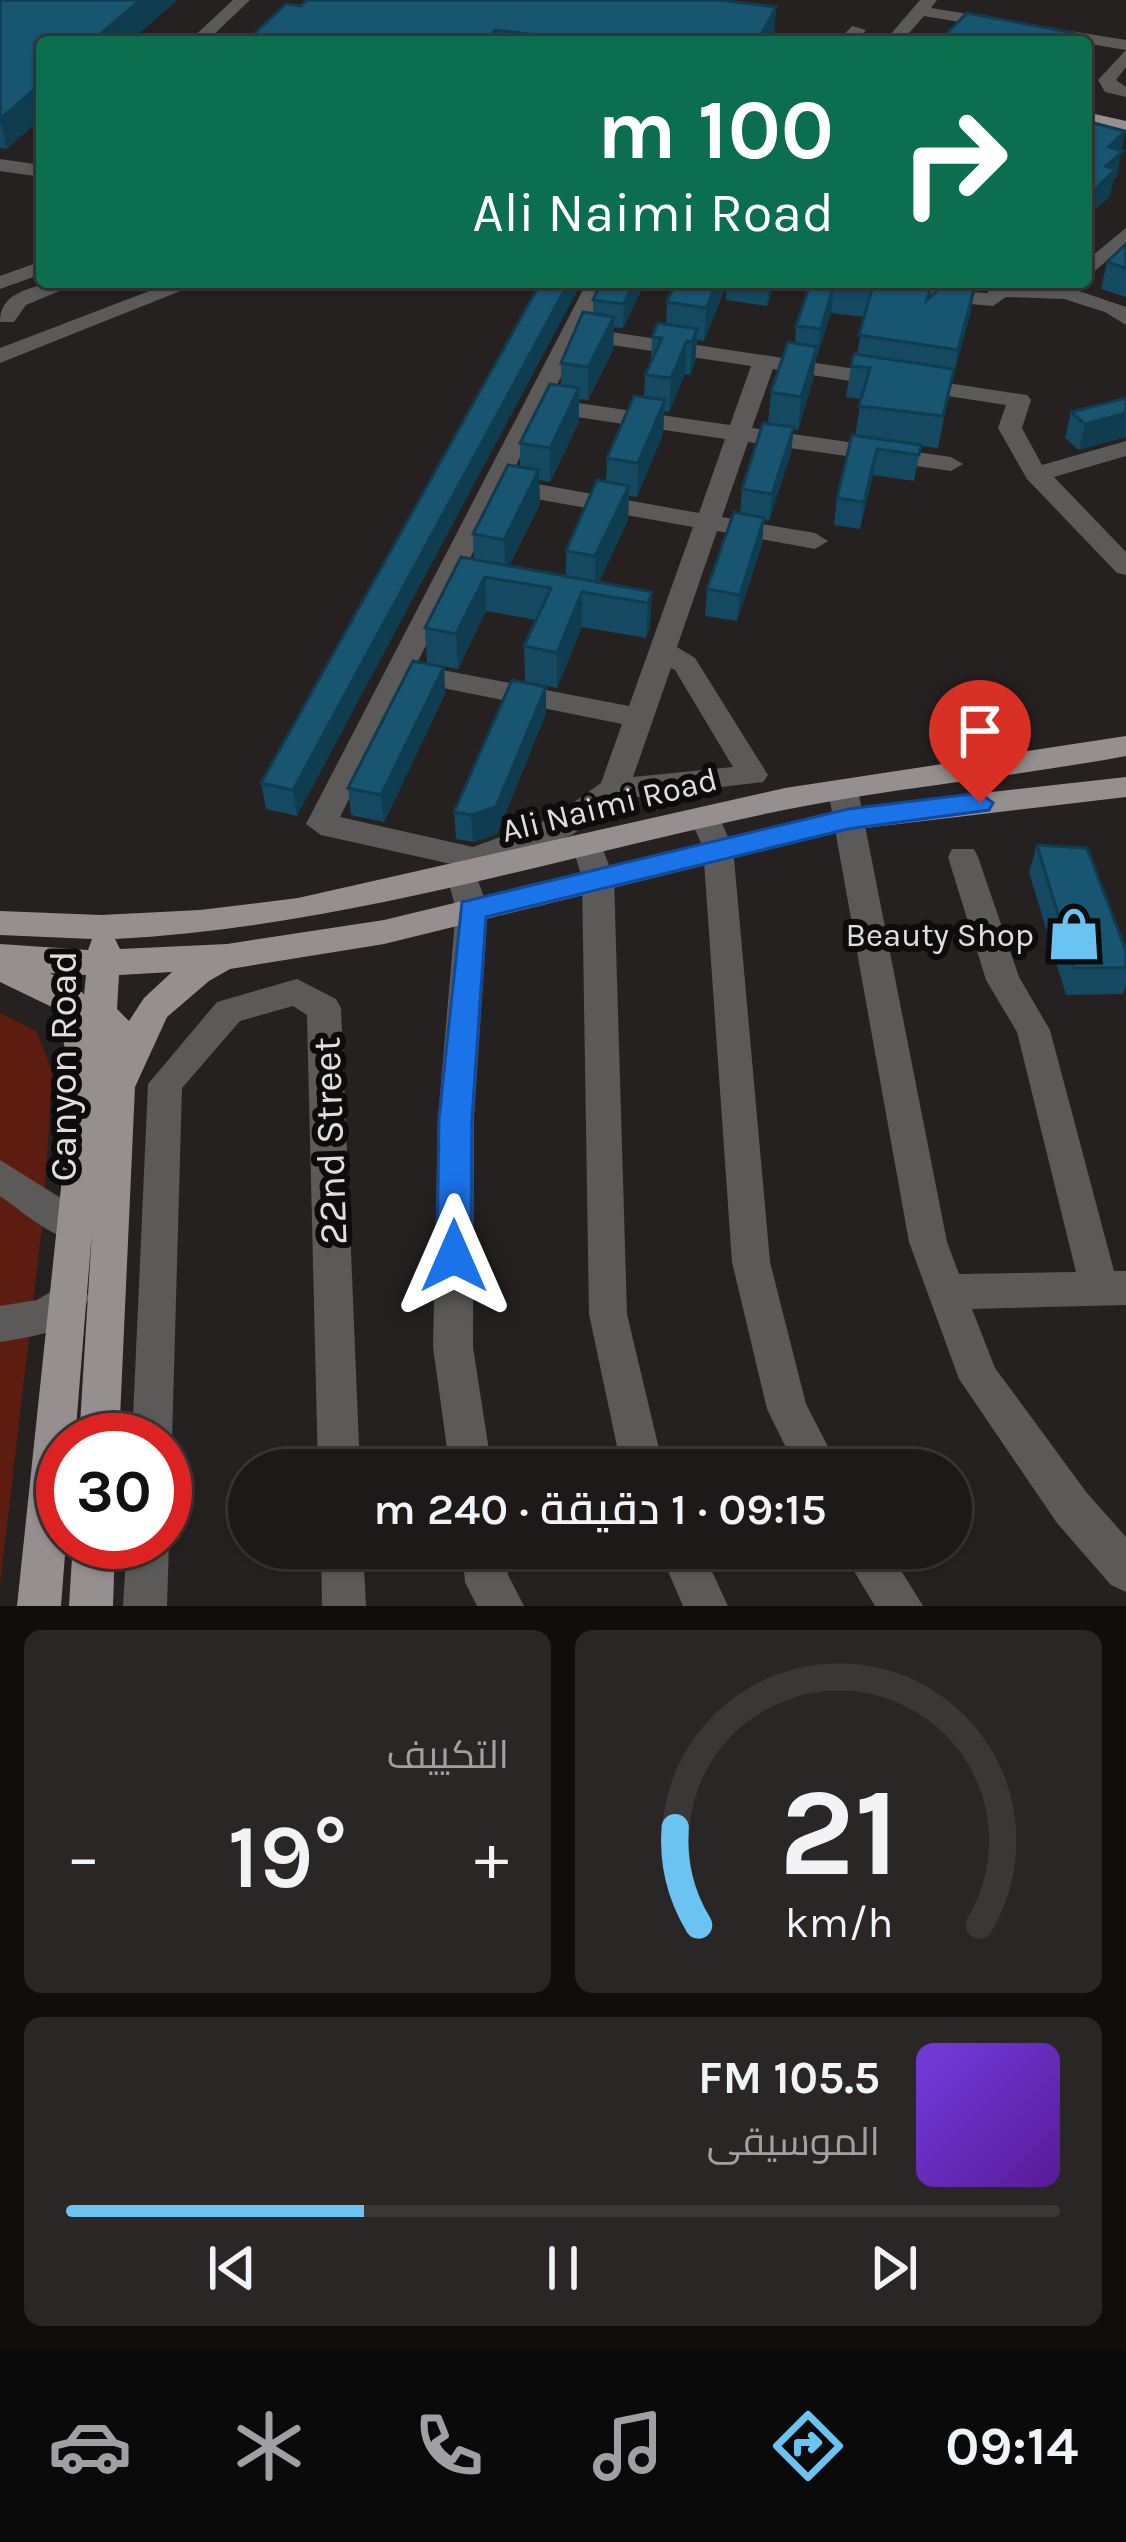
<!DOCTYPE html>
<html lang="ar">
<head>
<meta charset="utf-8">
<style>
	:root { --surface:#1c1918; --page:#292625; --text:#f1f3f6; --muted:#a0a0a2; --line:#3a3837; --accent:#6ac3f1 }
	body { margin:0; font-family:Karla,Cairo,sans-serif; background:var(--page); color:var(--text); direction:rtl; height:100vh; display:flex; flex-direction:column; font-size:45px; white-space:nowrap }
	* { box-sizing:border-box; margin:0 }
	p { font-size:39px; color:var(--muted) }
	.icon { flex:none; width:66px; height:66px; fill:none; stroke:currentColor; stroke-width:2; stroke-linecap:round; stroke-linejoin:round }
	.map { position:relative; height:1606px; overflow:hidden; direction:ltr }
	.sheet { display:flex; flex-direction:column; gap:24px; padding:24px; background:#0f0e0d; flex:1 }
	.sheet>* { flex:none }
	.guide { position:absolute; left:36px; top:36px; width:1056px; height:252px; border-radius:12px; box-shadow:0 3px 9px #0004,0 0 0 3px var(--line); direction:rtl; background:#0b6e4f; color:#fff; overflow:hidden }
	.speed { position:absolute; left:36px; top:1413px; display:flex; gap:24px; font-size:60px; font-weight:700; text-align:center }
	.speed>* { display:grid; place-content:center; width:156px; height:156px; border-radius:50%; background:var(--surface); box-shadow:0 3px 9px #0004,0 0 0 3px var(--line); line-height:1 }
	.speed .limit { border:18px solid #d22; background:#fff; color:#111 }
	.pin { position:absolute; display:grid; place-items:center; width:102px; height:102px; color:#fff; margin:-123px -51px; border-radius:50% 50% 50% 0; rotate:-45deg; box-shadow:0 0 12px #0007 }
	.pin .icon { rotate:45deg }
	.me { position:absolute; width:132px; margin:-66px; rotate:0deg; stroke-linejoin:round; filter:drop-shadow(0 0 9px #0008) }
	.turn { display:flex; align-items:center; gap:42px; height:252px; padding:0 60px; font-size:54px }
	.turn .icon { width:156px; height:156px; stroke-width:2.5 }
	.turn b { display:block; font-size:84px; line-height:102px }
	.big { font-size:90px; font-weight:600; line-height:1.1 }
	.sheet .card { flex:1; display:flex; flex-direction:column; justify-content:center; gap:18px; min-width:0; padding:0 42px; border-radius:18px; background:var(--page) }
	.sheet .dial { align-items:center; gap:0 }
	.dial svg { height:312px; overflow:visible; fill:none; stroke:var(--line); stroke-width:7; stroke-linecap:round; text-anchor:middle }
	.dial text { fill:var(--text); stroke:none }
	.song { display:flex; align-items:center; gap:36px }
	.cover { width:144px; height:144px; border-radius:18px; background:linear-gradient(135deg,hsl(260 70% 55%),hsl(270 70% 35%)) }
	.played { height:12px; border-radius:6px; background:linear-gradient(90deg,var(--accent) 30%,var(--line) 30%) }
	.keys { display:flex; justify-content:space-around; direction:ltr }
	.heat { display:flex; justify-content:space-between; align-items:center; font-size:66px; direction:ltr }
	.sheet .tiles { flex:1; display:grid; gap:24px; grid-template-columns:1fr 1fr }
	.card:last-child { grid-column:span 2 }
	.trip { position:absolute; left:228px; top:1449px; width:744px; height:120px; border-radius:60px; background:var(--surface); box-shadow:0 3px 9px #0004,0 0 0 3px var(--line); font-weight:600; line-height:120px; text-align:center; direction:rtl }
	.tabs { display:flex; height:192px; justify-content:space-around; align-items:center; background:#0b0a0a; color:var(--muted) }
	.tabs .icon { width:84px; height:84px }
	.tabs .active { color:var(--accent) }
	.tabs b { font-size:54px; color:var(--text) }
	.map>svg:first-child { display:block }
	.green { fill:#5c1d10 }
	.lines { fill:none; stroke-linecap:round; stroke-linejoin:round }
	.minor { fill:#5c5959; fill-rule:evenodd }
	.major { fill:#95908f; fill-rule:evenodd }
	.wall { fill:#144961 }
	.shaded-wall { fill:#103c4f }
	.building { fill:#175571; stroke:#103c4f; stroke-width:3 }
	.route { fill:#1a73e8; stroke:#114b97; stroke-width:3 }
	.labels { text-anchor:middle; stroke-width:12; stroke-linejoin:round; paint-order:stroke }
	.street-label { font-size:33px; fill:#e1dede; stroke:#0d0b0b }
	.poi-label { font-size:33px; fill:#e1dede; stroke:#0d0b0b; text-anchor:end }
	.near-street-label { font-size:39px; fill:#e1dede; stroke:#0d0b0b }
</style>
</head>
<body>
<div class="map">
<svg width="1126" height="1606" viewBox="0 0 1126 1606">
	<rect width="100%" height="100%" fill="#252120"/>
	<!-- green -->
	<path class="green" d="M 0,1013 L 36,1031 L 52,1070 L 44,1209 L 0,1585 Z"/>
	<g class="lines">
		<!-- minor -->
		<g class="minor">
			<path d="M 233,0 L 250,0 L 206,42 L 188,42 Z"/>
			<path d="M 920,0 L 937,0 L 931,8 L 1126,40 L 1126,67 L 1116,80 L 1126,87 L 1126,97 L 1105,92 L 1098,80 L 1126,50 L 924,16 L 901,42 L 884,42 Z"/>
			<path d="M 852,26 L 866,30 L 855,42 L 837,42 Z"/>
			<path d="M 0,159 L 42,165 L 42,177 L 0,171 Z"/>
			<path d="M 1126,228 L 1126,245 L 1086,278 L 1086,261 Z"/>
			<path d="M 42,261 L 42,274 L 0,289 L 0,276 Z"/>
			<path d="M 1086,281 L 1087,282 L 1079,291 L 1126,307 L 1126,325 L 1105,312 L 1064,299 L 1006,297 L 993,306 L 935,301 L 924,295 L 935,289 L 987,293 L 990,289 L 984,282 L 1060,286 Z"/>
			<path d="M 50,282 L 81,282 L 26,305 L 14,322 L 0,322 C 0,293 27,290 50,282 Z"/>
			<path d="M 173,282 L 203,282 L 0,363 L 0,348 Z"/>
			<path d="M 587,282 L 609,282 L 585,328 L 1027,395 L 1031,400 L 1022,428 L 1042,465 L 1126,441 L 1126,456 L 1054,477 L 1126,552 L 1126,575 L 1117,573 L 1027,479 L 998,428 L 1006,405 L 773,369 L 752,428 L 951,457 L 963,464 L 951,471 L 748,442 L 722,517 L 815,533 L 828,541 L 815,549 L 717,531 L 677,647 L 695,658 L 768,775 L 763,782 L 621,799 L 572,835 L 474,869 L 488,909 L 474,1118 L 473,1347 L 492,1470 L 450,1470 L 433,1347 L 438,1118 L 456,909 L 447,877 L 460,866 L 321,835 L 306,824 ZM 579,340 L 751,366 L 730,425 L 550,399 ZM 543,412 L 725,439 L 699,513 L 509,479 ZM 503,493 L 693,527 L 629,706 L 416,665 ZM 671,668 L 675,670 L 733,767 L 633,777 ZM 408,681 L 622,724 L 601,783 L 550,819 L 473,847 L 340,817 Z"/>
			<path d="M 843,780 L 858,790 L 947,1242 L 959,1274 L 1076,1272 L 1017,1032 L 986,980 L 948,857 L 952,849 L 974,849 L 978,857 L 1019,977 L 1050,1030 L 1114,1271 L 1126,1271 L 1126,1305 L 972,1309 L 995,1368 L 1087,1493 L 1126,1537 L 1126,1592 L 1111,1585 L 1057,1523 L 959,1379 L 909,1242 L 828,790 Z"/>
			<path d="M 704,806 L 715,809 L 733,847 L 770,1262 L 806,1404 L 840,1470 L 797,1470 L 767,1409 L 732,1262 L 703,847 L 689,817 Z"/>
			<path d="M 587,834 L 598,837 L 614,878 L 627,1314 L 664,1470 L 622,1470 L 589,1314 L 582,878 L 572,845 Z"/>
			<path d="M 297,979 L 336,999 L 341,1008 L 360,1470 L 318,1470 L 307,1015 L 293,1006 L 240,1021 L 182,1088 L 172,1440 L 165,1455 L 165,1440 L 132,1440 L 148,1084 L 217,1002 Z"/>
			<path d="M 0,1160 L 80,1210 L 105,1214 L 111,1226 L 105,1238 C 64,1252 32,1218 0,1196 Z"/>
			<path d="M 70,1280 L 84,1286 L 89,1298 C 73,1333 34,1336 0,1342 L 0,1306 L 37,1300 Z"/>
			<path d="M 165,1531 L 169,1542 L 167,1606 L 123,1606 L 127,1542 L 165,1542 Z"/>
			<path d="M 321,1548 L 363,1548 L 366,1606 L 322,1606 Z"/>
			<path d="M 462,1548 L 504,1548 L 508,1575 L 524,1606 L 477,1606 L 465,1582 Z"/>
			<path d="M 658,1548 L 701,1548 L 728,1606 L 683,1606 Z"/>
			<path d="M 840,1548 L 887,1548 L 923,1606 L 875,1606 Z"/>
		</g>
		<!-- major -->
		<g class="major">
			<path d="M 1086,112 L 1126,121 L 1126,131 L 1086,122 Z"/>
			<path d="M 1126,736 L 1126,756 C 1013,777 897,787 784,810 C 560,856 345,927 115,939 L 120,949 L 227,944 L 384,920 L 848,808 L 1126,777 L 1126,797 L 848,830 L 384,944 L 230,969 L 209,981 L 167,1017 L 135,1087 L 119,1440 L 79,1440 L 92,1231 L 75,1440 L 63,1440 L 66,1542 L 61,1606 L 17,1606 L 74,1064 L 66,1053 L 56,1009 L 0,982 L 0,944 L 88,950 L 92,939 L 0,935 L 0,911 L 101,915 L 200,910 L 298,898 L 785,788 ZM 172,972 L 144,998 L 129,1021 L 117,1009 L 119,975 ZM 50,973 L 86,975 L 84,995 L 83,993 Z"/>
			<path d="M 73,1542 L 115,1542 L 113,1606 L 69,1606 Z"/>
		</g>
	</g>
	<!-- wall -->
	<g class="wall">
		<path d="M 0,0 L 177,0 L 129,42 L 42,42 L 7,149 L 0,148 Z"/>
		<path d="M 301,6 L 776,7 L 774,34 L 770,42 L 255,42 L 254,34 Z"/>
		<path d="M 1126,244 L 1126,297 L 1101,289 L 1107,262 Z"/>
		<path d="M 541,282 L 297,816 L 266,809 L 261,783 Z"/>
		<path d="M 601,282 L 645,282 L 623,328 L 614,327 L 613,350 L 588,400 L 579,399 L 579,422 L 550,482 L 539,480 L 540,504 L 509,566 L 566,576 L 566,551 L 606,482 L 607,458 L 644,397 L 645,375 L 651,362 L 652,337 L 666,325 L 667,302 L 676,282 L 727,282 L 704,341 L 697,340 L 695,362 L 690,375 L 685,374 L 669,412 L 664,411 L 663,434 L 637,497 L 629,496 L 628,520 L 599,582 L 652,592 L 650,627 L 646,638 L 582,627 L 557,688 L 525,681 L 524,646 L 536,620 L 486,611 L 458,669 L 427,663 L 425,628 L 474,560 L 473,534 L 520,467 L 520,443 L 561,386 L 561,363 L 593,314 L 593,300 Z"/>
		<path d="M 727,282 L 936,282 L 936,284 L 933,284 L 931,296 L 971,311 L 952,379 L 938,448 L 921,446 L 914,481 L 873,475 L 860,529 L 834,525 L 837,498 L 855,436 L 861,399 L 846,397 L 851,366 L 857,354 L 864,317 L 831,313 L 816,358 L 813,380 L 798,430 L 793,429 L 791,453 L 769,521 L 764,520 L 762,544 L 737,621 L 705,616 L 707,589 L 740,513 L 742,489 L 768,423 L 771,392 L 795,343 L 796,326 L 808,290 L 774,285 L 767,306 L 726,300 Z"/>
		<path d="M 1126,398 L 1126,438 L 1125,437 L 1079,450 L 1065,438 L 1071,412 Z"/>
		<path d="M 444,667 L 445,694 L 384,822 L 351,815 L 348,788 Z"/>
		<path d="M 546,714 L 497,834 L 473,842 L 456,839 L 454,812 Z"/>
		<path d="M 1037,845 L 1126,951 L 1126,985 L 1123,994 L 1066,995 L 1029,872 Z"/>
	</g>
	<!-- shaded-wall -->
	<g class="shaded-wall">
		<path d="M 140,0 L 177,0 L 129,42 L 91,42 Z"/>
		<path d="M 776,7 L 774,34 L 770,42 L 757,42 Z"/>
		<path d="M 42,83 L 42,118 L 7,149 L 0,119 Z"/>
		<path d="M 1125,131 L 1117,177 L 1113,181 L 1110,196 L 1086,219 L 1086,198 L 1109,147 Z"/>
		<path d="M 569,282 L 582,282 L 297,816 L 293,790 Z"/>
		<path d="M 634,282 L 645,282 L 623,328 L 624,304 Z"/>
		<path d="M 717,282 L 727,282 L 726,287 L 704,341 L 706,308 Z"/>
		<path d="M 769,282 L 774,282 L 767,306 Z"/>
		<path d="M 976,282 L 971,311 L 953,379 L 958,350 Z"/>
		<path d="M 834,284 L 831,313 L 817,358 L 821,329 Z"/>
		<path d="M 614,317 L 613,350 L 588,400 L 588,367 Z"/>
		<path d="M 697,329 L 695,362 L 690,375 L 692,342 Z"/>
		<path d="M 687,341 L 685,374 L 669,412 L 671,378 Z"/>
		<path d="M 817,347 L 813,380 L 798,430 L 801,397 Z"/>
		<path d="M 579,388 L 579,422 L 550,482 L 550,448 Z"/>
		<path d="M 665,400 L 663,434 L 637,497 L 638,463 Z"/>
		<path d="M 1126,413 L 1125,437 L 1079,450 L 1085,424 Z"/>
		<path d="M 794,427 L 791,453 L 769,521 L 772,494 Z"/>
		<path d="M 877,449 L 873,475 L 860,529 L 864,502 Z"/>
		<path d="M 539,470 L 540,504 L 505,574 L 504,540 Z"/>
		<path d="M 629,486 L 628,520 L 595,591 L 595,556 Z"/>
		<path d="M 764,518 L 762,544 L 737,621 L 740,595 Z"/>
		<path d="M 485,577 L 486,611 L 458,669 L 456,634 Z"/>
		<path d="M 582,592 L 582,627 L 557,688 L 557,653 Z"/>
		<path d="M 652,592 L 650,627 L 646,638 L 648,603 Z"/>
		<path d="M 444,667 L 445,694 L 384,822 L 381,795 Z"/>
		<path d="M 546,687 L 546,714 L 497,834 L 473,842 L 471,815 Z"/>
	</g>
	<!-- building -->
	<g class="building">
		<path d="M 0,0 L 140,0 L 91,42 L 42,42 L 42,83 L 0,119 Z"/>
		<path d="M 307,0 L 718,0 L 776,7 L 757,42 L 593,42 L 495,30 L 486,42 L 322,42 L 254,34 L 286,4 L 301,6 Z"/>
		<path d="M 967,13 L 1074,33 L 1066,42 L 959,42 L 942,38 Z"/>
		<path d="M 1086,121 L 1125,131 L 1109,147 L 1123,151 L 1106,166 L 1116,169 L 1086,198 Z"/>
		<path d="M 1126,244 L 1126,268 L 1107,262 Z"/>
		<path d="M 541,282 L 569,282 L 293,790 L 261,783 Z"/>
		<path d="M 601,282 L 634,282 L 624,304 L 593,300 Z"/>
		<path d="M 676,282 L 717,282 L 706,308 L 667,302 Z"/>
		<path d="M 811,282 L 932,282 L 927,300 L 946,282 L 976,282 L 958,350 L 859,335 L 872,289 L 834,284 L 821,329 L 796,326 Z"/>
		<path d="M 583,312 L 614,317 L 588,367 L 561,363 Z"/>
		<path d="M 658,323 L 697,329 L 692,342 L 687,341 L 671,378 L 645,375 L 662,338 L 652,337 Z"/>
		<path d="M 788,342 L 817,347 L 801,397 L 771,392 Z"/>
		<path d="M 854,354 L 954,369 L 943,416 L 859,406 L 870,368 L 851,366 Z"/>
		<path d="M 550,384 L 579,388 L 550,448 L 520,443 Z"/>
		<path d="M 634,396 L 665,400 L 638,463 L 607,458 Z"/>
		<path d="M 1126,398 L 1126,413 L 1085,424 L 1071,412 Z"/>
		<path d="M 763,423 L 794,427 L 772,494 L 742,489 Z"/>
		<path d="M 852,435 L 921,445 L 919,455 L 877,449 L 864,502 L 837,498 Z"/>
		<path d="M 508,465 L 539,470 L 504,540 L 473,534 Z"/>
		<path d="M 597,480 L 629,486 L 595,556 L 566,551 Z"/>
		<path d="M 734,512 L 764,518 L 740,595 L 707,589 Z"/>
		<path d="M 461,557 L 652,592 L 648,603 L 582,592 L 557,653 L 524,646 L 551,588 L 485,577 L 456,634 L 425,628 Z"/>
		<path d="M 413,661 L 444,667 L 381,795 L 348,788 Z"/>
		<path d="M 512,680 L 546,687 L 496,807 L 471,815 L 454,812 Z"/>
		<path d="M 1037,845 L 1087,848 L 1126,951 L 1126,968 L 1074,968 Z"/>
	</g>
	<!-- route -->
	<path class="route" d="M 980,793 L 993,803 L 989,810 L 848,829 L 486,917 L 472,1118 L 471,1256 L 466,1266 L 454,1271 L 442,1266 L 437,1256 L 439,1118 L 462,902 L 848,809 Z"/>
	<!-- icons -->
	<defs>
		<symbol id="shop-bare" viewBox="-9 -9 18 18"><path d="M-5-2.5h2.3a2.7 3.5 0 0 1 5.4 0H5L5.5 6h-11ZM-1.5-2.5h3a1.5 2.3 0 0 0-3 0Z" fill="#6ac3f1" stroke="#0d0b0b" stroke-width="2.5" paint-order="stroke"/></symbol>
	</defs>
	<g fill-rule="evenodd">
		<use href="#shop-bare" x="1036" y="896" width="76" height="76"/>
	</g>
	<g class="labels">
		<!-- street labels -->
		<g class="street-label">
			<text transform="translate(609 804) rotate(-14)" y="12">Ali Naimi Road</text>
		</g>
		<!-- poi labels -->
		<g class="poi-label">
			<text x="1034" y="946">Beauty Shop</text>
		</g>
		<!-- near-street labels -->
		<g class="near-street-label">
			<text transform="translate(62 1066) rotate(-90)" y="14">Canyon Road</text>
			<text transform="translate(329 1141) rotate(-92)" y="14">22nd Street</text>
		</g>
	</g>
</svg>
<div class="speed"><div class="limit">30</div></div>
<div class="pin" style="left:980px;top:803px;background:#d93025"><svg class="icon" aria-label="arrive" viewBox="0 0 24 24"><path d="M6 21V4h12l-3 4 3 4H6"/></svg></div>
<svg class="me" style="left:454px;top:1256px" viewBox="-20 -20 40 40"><path d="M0-17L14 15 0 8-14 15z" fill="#1a73e8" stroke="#fff" stroke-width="4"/></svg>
<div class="trip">09:15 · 1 دقيقة · 240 m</div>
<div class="guide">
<div class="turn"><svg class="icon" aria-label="right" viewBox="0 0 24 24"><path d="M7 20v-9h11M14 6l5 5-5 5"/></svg><div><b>100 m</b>Ali Naimi Road</div></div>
</div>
</div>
<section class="sheet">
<div class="tiles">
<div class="card dial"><svg viewBox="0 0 100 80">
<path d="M14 69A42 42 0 1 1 86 69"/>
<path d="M14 69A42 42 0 0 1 8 44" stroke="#6ac3f1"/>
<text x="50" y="56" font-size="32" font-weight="700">21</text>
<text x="50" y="72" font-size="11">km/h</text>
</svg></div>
<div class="card"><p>التكييف</p>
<div class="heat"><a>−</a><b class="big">19°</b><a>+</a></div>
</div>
<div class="card">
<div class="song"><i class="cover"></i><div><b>105.5 FM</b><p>الموسيقى</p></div></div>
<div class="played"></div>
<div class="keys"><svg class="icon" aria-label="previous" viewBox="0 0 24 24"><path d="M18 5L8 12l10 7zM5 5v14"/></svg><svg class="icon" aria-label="pause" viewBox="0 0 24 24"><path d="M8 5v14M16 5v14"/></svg><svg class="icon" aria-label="next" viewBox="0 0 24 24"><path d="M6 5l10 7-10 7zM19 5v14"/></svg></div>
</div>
</div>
</section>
<nav class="tabs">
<b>09:14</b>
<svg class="icon active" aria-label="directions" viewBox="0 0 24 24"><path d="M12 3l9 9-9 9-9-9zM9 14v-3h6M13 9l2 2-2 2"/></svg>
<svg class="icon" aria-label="music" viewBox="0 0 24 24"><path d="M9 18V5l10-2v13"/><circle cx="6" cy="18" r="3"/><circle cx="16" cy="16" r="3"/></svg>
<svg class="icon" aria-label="phone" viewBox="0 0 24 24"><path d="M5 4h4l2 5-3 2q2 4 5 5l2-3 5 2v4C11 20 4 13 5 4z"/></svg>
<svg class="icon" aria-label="climate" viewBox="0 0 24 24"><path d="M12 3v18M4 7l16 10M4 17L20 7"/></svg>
<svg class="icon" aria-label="car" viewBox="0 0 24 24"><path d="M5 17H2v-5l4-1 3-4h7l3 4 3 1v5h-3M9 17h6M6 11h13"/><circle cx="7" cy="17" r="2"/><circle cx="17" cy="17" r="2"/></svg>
</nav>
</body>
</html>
